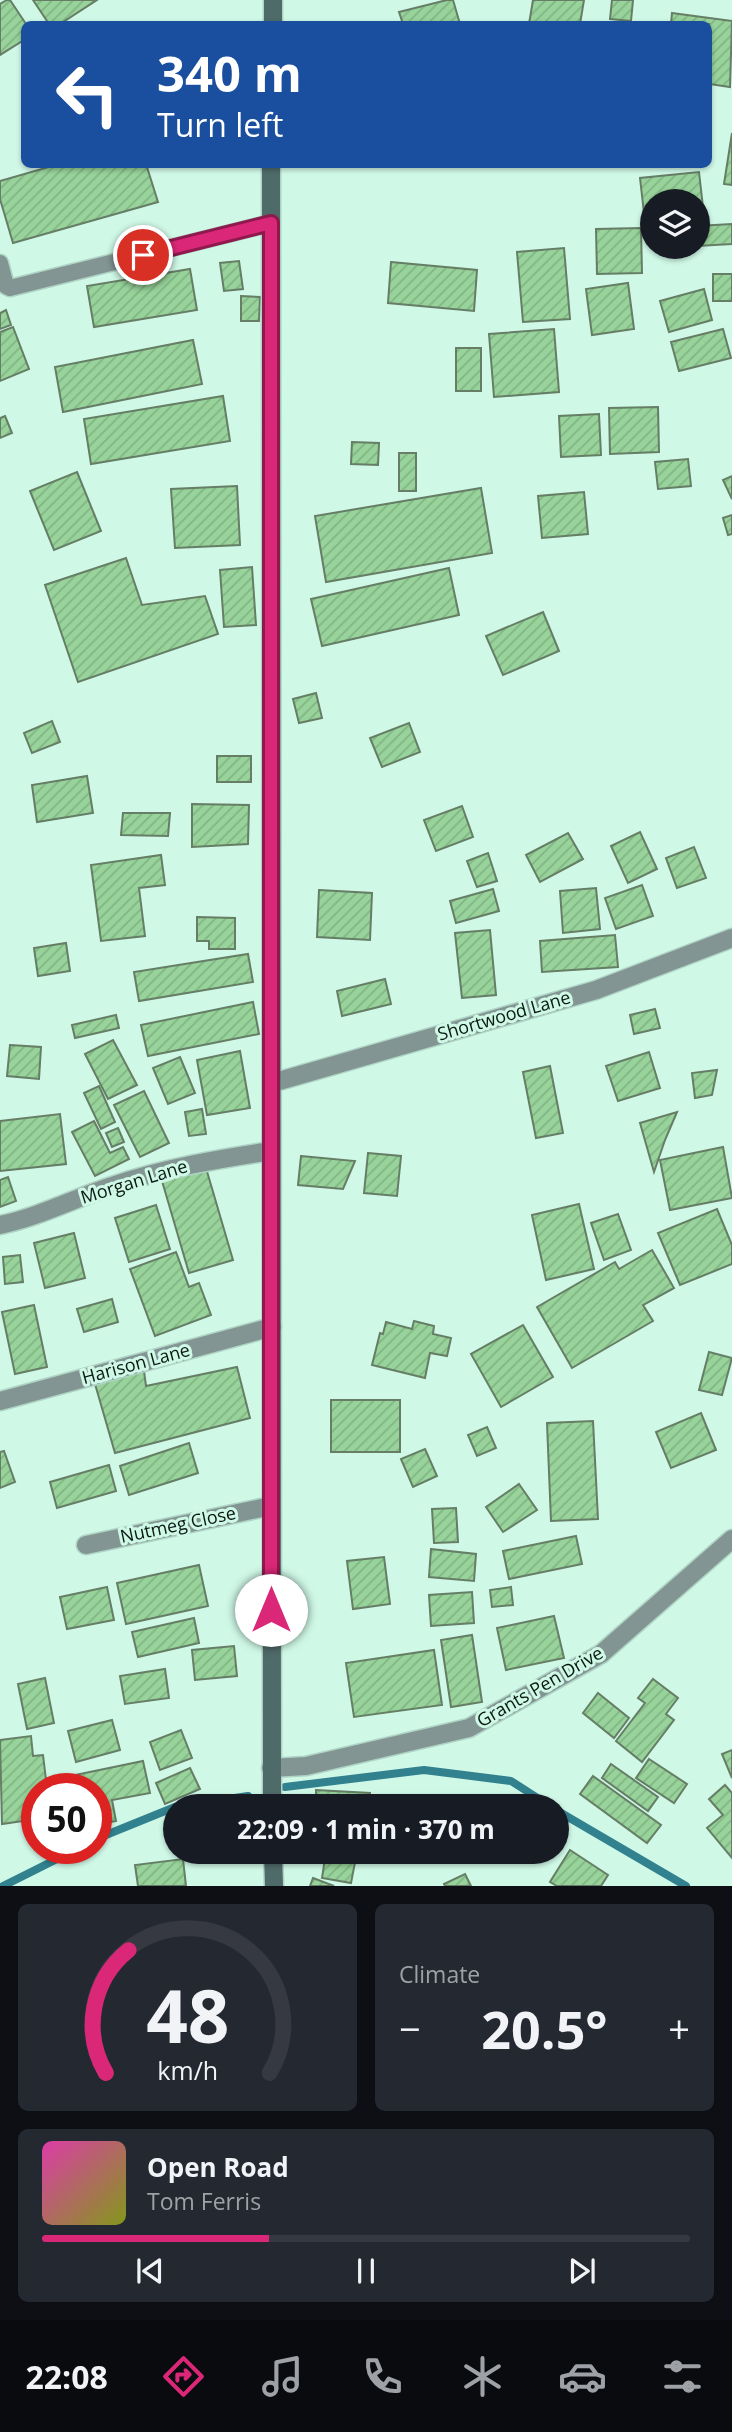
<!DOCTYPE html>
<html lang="en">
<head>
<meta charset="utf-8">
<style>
	:root { --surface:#171b24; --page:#242831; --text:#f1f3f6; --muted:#9ea1a6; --line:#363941; --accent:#db2777 }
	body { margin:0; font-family:"Open Sans",sans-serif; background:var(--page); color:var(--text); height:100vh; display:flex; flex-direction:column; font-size:26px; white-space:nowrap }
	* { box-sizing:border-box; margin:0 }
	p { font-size:23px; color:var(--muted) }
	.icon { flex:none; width:38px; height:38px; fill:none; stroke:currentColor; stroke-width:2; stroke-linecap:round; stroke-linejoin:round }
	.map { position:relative; height:1886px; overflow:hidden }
	.panel { display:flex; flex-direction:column; gap:18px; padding:18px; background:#0d0f14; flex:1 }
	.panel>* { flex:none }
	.top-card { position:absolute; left:21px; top:21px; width:691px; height:147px; border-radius:10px; box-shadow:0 2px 5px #0004; background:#1a4fa0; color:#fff; overflow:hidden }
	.fabs { position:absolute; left:640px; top:189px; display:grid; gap:14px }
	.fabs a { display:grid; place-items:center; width:70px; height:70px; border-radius:50%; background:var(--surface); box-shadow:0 2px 5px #0004; font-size:35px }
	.speed { position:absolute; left:21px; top:1773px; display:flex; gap:14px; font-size:35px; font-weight:700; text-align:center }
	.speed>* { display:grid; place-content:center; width:91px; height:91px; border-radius:50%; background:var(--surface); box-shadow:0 2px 5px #0004; line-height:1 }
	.speed .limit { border:10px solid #d22; background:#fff; color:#111 }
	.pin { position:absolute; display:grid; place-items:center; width:60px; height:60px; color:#fff; margin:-30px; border:4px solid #fff; border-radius:50%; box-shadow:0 2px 7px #0007 }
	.me { position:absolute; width:77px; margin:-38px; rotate:0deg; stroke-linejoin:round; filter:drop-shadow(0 0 5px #0008) }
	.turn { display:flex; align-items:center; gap:24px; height:147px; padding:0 21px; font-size:32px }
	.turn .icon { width:91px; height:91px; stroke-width:2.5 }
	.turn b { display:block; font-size:49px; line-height:60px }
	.big { font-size:52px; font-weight:700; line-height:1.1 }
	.panel .tile { flex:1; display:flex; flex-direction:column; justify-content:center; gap:10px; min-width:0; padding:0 24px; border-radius:10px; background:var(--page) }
	.panel .dial { align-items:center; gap:0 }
	.dial svg { height:182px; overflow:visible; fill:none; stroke:var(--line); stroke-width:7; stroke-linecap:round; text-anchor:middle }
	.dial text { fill:var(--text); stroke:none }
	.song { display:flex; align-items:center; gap:21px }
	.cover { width:84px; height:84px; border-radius:10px; background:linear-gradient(135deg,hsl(320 70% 55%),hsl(70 70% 35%)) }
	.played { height:7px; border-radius:4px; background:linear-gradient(90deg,var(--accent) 35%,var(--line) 35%) }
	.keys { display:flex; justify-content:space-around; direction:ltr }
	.heat { display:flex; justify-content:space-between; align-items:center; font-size:38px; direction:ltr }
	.panel .tiles { flex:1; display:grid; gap:18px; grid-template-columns:1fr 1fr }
	.tile:last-child { grid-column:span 2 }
	.trip { position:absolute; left:163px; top:1794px; width:406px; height:70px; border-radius:35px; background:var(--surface); box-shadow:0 2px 5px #0004; font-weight:700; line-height:70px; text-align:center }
	.tab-bar { display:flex; height:112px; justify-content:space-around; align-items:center; background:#090b0e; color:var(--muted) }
	.tab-bar .icon { width:49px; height:49px }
	.tab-bar .on { color:var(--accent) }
	.tab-bar b { font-size:32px; color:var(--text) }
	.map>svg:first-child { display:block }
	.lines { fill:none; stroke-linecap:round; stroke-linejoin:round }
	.stream { stroke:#32818e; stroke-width:8 }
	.building { fill:url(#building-hatch); stroke:#657e65; stroke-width:2 }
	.service-casing { stroke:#afd4c5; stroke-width:19 }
	.minor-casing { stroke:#afd4c5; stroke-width:21 }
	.secondary-casing { stroke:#afd4c5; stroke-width:21 }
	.service { stroke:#829593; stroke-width:16 }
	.minor { stroke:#829593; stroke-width:18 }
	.secondary { stroke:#4f6b69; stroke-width:18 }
	.route-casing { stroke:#8e194d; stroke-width:18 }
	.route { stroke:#db2777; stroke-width:12 }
	.labels { text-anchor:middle; stroke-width:6; stroke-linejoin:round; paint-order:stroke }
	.street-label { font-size:18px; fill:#0a1913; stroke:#cff8e7 }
</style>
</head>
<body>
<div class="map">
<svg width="732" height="1886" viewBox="0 0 732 1886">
	<defs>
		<pattern id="building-hatch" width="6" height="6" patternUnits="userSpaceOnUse" patternTransform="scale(1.75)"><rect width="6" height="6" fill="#97d39a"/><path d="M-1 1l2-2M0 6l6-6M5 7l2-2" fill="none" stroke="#81b584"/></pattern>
	</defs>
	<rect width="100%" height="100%" fill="#cff8e7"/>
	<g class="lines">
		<!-- stream -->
		<g class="stream">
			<path d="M 285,1787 L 424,1770 L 511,1781 L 550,1806"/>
			<path d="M 181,1806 L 248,1796"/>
			<path d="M 556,1810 L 686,1886"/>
			<path d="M 96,1839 L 175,1807"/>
			<path d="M 3,1886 L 79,1848"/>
		</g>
	</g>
	<!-- building -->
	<g class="building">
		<path d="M 7,0 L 10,0 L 26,24 L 24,40 L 0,55 L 0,4 Z"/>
		<path d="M 33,0 L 97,0 L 60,24 L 49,24 Z"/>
		<path d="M 447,0 L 453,0 L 460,24 L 403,24 L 399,12 Z"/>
		<path d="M 533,0 L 584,0 L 580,24 L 529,24 Z"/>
		<path d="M 612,0 L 633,0 L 631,21 L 610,19 Z"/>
		<path d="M 672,13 L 732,21 L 730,87 L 709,84 L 709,24 L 671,24 Z"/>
		<path d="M 732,133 L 732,185 L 724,184 Z"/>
		<path d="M 59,164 L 146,164 L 158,202 L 13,243 L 0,199 L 0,181 Z"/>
		<path d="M 699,172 L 704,216 L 698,217 L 698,201 L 653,201 L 653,221 L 645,222 L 640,178 Z"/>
		<path d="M 732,224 L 732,244 L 698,246 L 698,226 Z"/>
		<path d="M 641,228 L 642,273 L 597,274 L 596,229 Z"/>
		<path d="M 564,248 L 570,319 L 523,322 L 517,252 Z"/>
		<path d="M 239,261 L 243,289 L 224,291 L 220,263 Z"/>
		<path d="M 391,262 L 477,270 L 474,311 L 388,303 Z"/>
		<path d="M 190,269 L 197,310 L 94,327 L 87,286 Z"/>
		<rect x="713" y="274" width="19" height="27"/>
		<path d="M 628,283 L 634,329 L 592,335 L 586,289 Z"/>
		<path d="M 704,289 L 712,320 L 669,332 L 660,301 Z"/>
		<path d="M 241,296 L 260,297 L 259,321 L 241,321 Z"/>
		<path d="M 6,310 L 11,325 L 0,329 L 0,313 Z"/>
		<path d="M 13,327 L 29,369 L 0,381 L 0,332 Z"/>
		<path d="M 554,329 L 559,392 L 494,397 L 489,334 Z"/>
		<path d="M 723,329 L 731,358 L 679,371 L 671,342 Z"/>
		<path d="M 193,340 L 202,384 L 63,412 L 55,367 Z"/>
		<rect x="456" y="348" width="25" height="43"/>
		<path d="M 223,396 L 230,441 L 91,464 L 84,419 Z"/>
		<path d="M 658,407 L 659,452 L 610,454 L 609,408 Z"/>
		<path d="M 599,414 L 601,455 L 561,457 L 559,416 Z"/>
		<path d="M 5,416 L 12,433 L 0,438 L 0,418 Z"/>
		<path d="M 352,442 L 379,443 L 378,465 L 351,464 Z"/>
		<rect x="399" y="453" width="17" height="38"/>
		<path d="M 688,459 L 691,486 L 658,489 L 655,462 Z"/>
		<path d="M 77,472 L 101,531 L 54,550 L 30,491 Z"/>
		<path d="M 732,476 L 732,499 L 723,480 Z"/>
		<path d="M 237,486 L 240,545 L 175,548 L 171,489 Z"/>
		<path d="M 481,488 L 492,553 L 326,582 L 315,516 Z"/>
		<path d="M 584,492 L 588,534 L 542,538 L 538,496 Z"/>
		<path d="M 732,515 L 732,534 L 728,535 L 723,518 Z"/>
		<path d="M 126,558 L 142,605 L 205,596 L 218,634 L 78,682 L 45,585 Z"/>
		<path d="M 252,567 L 256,625 L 224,627 L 220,570 Z"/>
		<path d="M 449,568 L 459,615 L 322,646 L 311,599 Z"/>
		<path d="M 543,612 L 559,651 L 503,675 L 486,636 Z"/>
		<path d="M 316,693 L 322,718 L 299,723 L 293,699 Z"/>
		<path d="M 52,721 L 60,742 L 32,753 L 24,733 Z"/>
		<path d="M 409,723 L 420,752 L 382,767 L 370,738 Z"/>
		<rect x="217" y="756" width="34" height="26"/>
		<path d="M 87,776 L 93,813 L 37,822 L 32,785 Z"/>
		<path d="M 192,804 L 249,805 L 248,844 L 192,847 Z"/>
		<path d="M 462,806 L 473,837 L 436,851 L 424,820 Z"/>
		<path d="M 123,813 L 170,813 L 168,836 L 121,835 Z"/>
		<path d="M 640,832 L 657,869 L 628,883 L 611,846 Z"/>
		<path d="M 568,833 L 583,859 L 540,882 L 526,855 Z"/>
		<path d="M 694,847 L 706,878 L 677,888 L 666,858 Z"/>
		<path d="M 488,853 L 497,881 L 477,887 L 467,861 Z"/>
		<path d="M 161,855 L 165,885 L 139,888 L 145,936 L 101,941 L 91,865 Z"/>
		<path d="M 642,885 L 653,916 L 616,929 L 605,898 Z"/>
		<path d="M 596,888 L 600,929 L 563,933 L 560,891 Z"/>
		<path d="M 493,889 L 499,911 L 456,923 L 450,901 Z"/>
		<path d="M 319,890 L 372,893 L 370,940 L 317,937 Z"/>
		<path d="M 197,917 L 235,918 L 235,949 L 209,949 L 209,941 L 197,941 Z"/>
		<path d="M 490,930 L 496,995 L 462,998 L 455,933 Z"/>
		<path d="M 615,935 L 618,967 L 542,972 L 540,941 Z"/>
		<path d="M 66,943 L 70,971 L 38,976 L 34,948 Z"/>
		<path d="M 248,954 L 253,982 L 139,1001 L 134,972 Z"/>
		<path d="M 385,979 L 391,1004 L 342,1016 L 337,991 Z"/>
		<path d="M 253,1002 L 259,1034 L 148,1056 L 141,1025 Z"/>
		<path d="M 655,1009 L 660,1028 L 634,1034 L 630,1015 Z"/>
		<path d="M 116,1015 L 119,1028 L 75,1038 L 72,1025 Z"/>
		<path d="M 113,1040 L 137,1085 L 108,1099 L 85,1054 Z"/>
		<path d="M 10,1045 L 41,1047 L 39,1079 L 7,1076 Z"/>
		<path d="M 240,1051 L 250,1108 L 207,1115 L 197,1060 Z"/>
		<path d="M 649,1052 L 660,1088 L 618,1101 L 606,1066 Z"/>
		<path d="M 180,1057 L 195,1093 L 168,1104 L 153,1068 Z"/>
		<path d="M 550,1066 L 563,1133 L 536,1138 L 523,1072 Z"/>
		<path d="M 717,1070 L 712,1095 L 695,1098 L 692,1073 Z"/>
		<path d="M 99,1086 L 115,1122 L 101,1129 L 84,1093 Z"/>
		<path d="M 144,1091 L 169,1143 L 140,1157 L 114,1105 Z"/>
		<path d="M 202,1109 L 206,1134 L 189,1136 L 185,1112 Z"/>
		<path d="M 677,1112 L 665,1140 L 654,1172 L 640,1123 Z"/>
		<path d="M 60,1114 L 66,1164 L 0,1171 L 0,1121 Z"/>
		<path d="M 94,1121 L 110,1153 L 123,1147 L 129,1159 L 95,1176 L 72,1132 Z"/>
		<path d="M 118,1128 L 124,1142 L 112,1147 L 106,1133 Z"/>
		<path d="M 723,1147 L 732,1198 L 670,1210 L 660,1160 Z"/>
		<path d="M 368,1153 L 401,1156 L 397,1196 L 364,1193 Z"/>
		<path d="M 301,1156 L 355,1161 L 343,1189 L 298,1185 Z"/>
		<path d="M 206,1168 L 233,1260 L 189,1273 L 162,1181 Z"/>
		<path d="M 8,1177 L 16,1201 L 0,1207 L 0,1180 Z"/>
		<path d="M 579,1204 L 594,1269 L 546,1280 L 532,1215 Z"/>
		<path d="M 156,1205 L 170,1249 L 129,1262 L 115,1218 Z"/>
		<path d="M 717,1209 L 732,1245 L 732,1264 L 680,1285 L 658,1233 Z"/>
		<path d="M 618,1214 L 631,1250 L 604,1260 L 591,1223 Z"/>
		<path d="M 74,1233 L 85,1278 L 45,1288 L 34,1243 Z"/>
		<path d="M 652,1250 L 674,1288 L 643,1305 L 653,1321 L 572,1368 L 537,1307 L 615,1262 L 619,1269 Z"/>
		<path d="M 176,1252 L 189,1287 L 199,1283 L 211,1315 L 155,1336 L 130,1269 Z"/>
		<path d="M 20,1255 L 23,1282 L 5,1284 L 3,1257 Z"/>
		<path d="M 112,1299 L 118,1322 L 84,1332 L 77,1309 Z"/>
		<path d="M 34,1305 L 47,1367 L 15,1374 L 2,1312 Z"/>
		<path d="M 414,1321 L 434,1326 L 433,1334 L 451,1338 L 447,1356 L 430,1353 L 425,1378 L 372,1365 L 380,1333 L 383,1334 L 386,1322 L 412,1329 Z"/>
		<path d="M 523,1325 L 553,1377 L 501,1407 L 471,1354 Z"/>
		<path d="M 709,1352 L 732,1358 L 722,1395 L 699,1390 Z"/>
		<path d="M 237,1367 L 250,1418 L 115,1453 L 95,1384 L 144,1371 L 146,1386 Z"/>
		<rect x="331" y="1400" width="69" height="52"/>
		<path d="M 701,1413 L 716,1450 L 671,1468 L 656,1432 Z"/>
		<path d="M 593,1421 L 598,1519 L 551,1521 L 547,1423 Z"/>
		<path d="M 487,1427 L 496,1448 L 477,1456 L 468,1435 Z"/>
		<path d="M 189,1443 L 198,1473 L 129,1495 L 120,1466 Z"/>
		<path d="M 425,1449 L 437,1476 L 413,1487 L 401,1459 Z"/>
		<path d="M 4,1451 L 15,1482 L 0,1488 L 0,1452 Z"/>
		<path d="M 109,1465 L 116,1491 L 57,1508 L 50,1482 Z"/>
		<path d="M 519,1484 L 537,1510 L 503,1532 L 486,1507 Z"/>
		<path d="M 456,1508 L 458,1542 L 434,1543 L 432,1509 Z"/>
		<path d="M 576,1536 L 582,1564 L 509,1579 L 503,1551 Z"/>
		<path d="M 431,1549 L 476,1554 L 474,1581 L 429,1577 Z"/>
		<path d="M 384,1557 L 390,1604 L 353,1609 L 347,1561 Z"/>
		<path d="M 199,1565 L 208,1606 L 126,1624 L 117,1583 Z"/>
		<path d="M 107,1587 L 114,1620 L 67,1629 L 60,1597 Z"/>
		<path d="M 511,1587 L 513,1605 L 492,1607 L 490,1590 Z"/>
		<path d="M 472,1592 L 474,1623 L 431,1626 L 429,1595 Z"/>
		<path d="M 554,1616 L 564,1658 L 506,1670 L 497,1628 Z"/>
		<path d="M 194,1618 L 199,1643 L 138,1657 L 132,1632 Z"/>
		<path d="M 472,1635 L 482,1702 L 451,1707 L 441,1640 Z"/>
		<path d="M 234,1646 L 237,1676 L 195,1680 L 192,1650 Z"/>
		<path d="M 434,1650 L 442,1705 L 354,1717 L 346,1663 Z"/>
		<path d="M 165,1669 L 169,1698 L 125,1704 L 120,1676 Z"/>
		<path d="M 45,1678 L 54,1723 L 27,1729 L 18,1684 Z"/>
		<path d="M 653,1679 L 678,1698 L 666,1714 L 674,1720 L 642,1762 L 616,1741 L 645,1703 L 638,1698 Z"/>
		<path d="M 598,1693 L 629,1718 L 614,1738 L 583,1713 Z"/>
		<path d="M 112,1720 L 120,1750 L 76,1762 L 68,1731 Z"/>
		<path d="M 181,1730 L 192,1758 L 160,1770 L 150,1742 Z"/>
		<path d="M 31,1736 L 33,1756 L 43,1755 L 47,1788 L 37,1788 L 37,1819 L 2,1824 L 0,1740 Z"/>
		<path d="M 732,1750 L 732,1778 L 722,1754 Z"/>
		<path d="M 649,1759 L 687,1784 L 674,1803 L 636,1778 Z"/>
		<path d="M 143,1761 L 150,1793 L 112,1800 L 116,1821 L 96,1825 L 96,1788 L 53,1788 L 51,1780 Z"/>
		<path d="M 611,1764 L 658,1797 L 648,1811 L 602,1778 Z"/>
		<path d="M 190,1768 L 200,1789 L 165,1804 L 156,1783 Z"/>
		<path d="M 593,1776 L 661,1825 L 647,1843 L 580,1794 Z"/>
		<path d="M 725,1785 L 732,1793 L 732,1858 L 707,1828 L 723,1815 L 709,1799 Z"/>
		<path d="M 316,1790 L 370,1793 L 369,1806 L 316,1806 Z"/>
		<path d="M 570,1850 L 608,1875 L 601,1886 L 557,1886 L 550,1882 Z"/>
		<path d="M 326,1852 L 357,1852 L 351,1883 L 322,1878 Z"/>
		<path d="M 183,1859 L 186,1886 L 138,1886 L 135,1865 Z"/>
		<path d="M 465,1874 L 471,1886 L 445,1886 L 444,1884 Z"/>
		<path d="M 313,1878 L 334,1886 L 310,1886 Z"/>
	</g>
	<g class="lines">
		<defs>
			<path id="service" d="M 0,263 L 6,286 L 10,288 L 271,223"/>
			<g id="minor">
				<path d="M 272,1083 L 596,990 L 732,938"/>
				<path d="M 0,1225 C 39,1217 75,1198 112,1186 C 164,1168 218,1159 271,1151"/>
				<path d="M 0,1401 L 272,1327"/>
				<path d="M 86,1545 L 271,1506"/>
				<path d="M 271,1768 L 306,1766 L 469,1728 L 601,1654 L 732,1539"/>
			</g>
			<g id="secondary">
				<path d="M 273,24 L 273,0"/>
				<path d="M 271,164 L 272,1806"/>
				<path d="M 273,1852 L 274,1886"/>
			</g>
		</defs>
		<!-- service casing -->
		<use href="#service" class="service-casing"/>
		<!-- minor casing -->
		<use href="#minor" class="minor-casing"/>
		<!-- secondary casing -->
		<use href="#secondary" class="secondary-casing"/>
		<!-- service -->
		<use href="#service" class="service"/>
		<!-- minor -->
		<use href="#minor" class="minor"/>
		<!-- secondary -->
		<use href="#secondary" class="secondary"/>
	</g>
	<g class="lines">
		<defs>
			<path id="route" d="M 143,255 L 271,223 L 271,1610"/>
		</defs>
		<!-- route casing -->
		<use href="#route" class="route-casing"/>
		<!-- route -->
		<use href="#route" class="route"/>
	</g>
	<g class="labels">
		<!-- street labels -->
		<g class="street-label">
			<text transform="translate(504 1016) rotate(-16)" y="6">Shortwood Lane</text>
			<text transform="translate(134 1182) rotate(-17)" y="6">Morgan Lane</text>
			<text transform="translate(136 1364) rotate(-15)" y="6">Harison Lane</text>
			<text transform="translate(178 1525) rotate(-12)" y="6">Nutmeg Close</text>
			<text transform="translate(540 1687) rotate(-30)" y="6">Grants Pen Drive</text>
		</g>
	</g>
</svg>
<div class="fabs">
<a><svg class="icon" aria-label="layers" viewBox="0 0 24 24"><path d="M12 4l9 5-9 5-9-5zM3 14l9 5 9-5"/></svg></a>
</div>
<div class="speed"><div class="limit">50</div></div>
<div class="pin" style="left:143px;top:255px;background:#d93025"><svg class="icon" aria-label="arrive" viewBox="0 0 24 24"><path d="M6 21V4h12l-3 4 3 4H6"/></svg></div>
<svg class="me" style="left:271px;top:1610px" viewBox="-20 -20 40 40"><circle r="19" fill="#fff"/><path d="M0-13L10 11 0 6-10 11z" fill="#db2777"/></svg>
<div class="trip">22:09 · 1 min · 370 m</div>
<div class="top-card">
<div class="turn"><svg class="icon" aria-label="left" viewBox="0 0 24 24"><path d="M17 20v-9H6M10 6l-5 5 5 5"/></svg><div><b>340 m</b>Turn left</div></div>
</div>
</div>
<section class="panel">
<div class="tiles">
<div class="tile dial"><svg viewBox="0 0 100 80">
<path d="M14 69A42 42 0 1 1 86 69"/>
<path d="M14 69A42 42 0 0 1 24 15" stroke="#db2777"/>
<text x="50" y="56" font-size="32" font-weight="700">48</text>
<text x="50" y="72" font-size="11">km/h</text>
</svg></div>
<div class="tile"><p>Climate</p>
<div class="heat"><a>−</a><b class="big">20.5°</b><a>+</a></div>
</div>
<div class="tile">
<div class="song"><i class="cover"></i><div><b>Open Road</b><p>Tom Ferris</p></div></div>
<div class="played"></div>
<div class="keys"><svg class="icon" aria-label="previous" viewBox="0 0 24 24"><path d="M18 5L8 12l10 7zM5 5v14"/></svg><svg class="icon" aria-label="pause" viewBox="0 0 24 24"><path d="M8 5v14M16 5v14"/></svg><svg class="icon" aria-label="next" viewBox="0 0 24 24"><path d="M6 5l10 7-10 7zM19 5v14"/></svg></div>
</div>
</div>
</section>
<nav class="tab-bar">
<b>22:08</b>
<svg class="icon on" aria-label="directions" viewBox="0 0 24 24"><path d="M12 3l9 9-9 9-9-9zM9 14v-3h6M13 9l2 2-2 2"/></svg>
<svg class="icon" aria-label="music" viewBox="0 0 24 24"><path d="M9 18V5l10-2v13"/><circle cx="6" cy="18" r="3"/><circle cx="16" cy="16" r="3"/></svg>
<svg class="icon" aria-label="phone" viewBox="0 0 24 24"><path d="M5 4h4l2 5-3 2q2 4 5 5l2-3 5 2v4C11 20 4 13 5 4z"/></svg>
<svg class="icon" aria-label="climate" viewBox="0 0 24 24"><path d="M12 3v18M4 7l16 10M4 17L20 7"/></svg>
<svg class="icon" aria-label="car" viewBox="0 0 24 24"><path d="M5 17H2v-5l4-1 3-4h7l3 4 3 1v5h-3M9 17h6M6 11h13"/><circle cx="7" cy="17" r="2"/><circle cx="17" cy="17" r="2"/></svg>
<svg class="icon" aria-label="filters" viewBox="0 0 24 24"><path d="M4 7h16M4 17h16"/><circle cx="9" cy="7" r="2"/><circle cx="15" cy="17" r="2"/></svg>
</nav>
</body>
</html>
